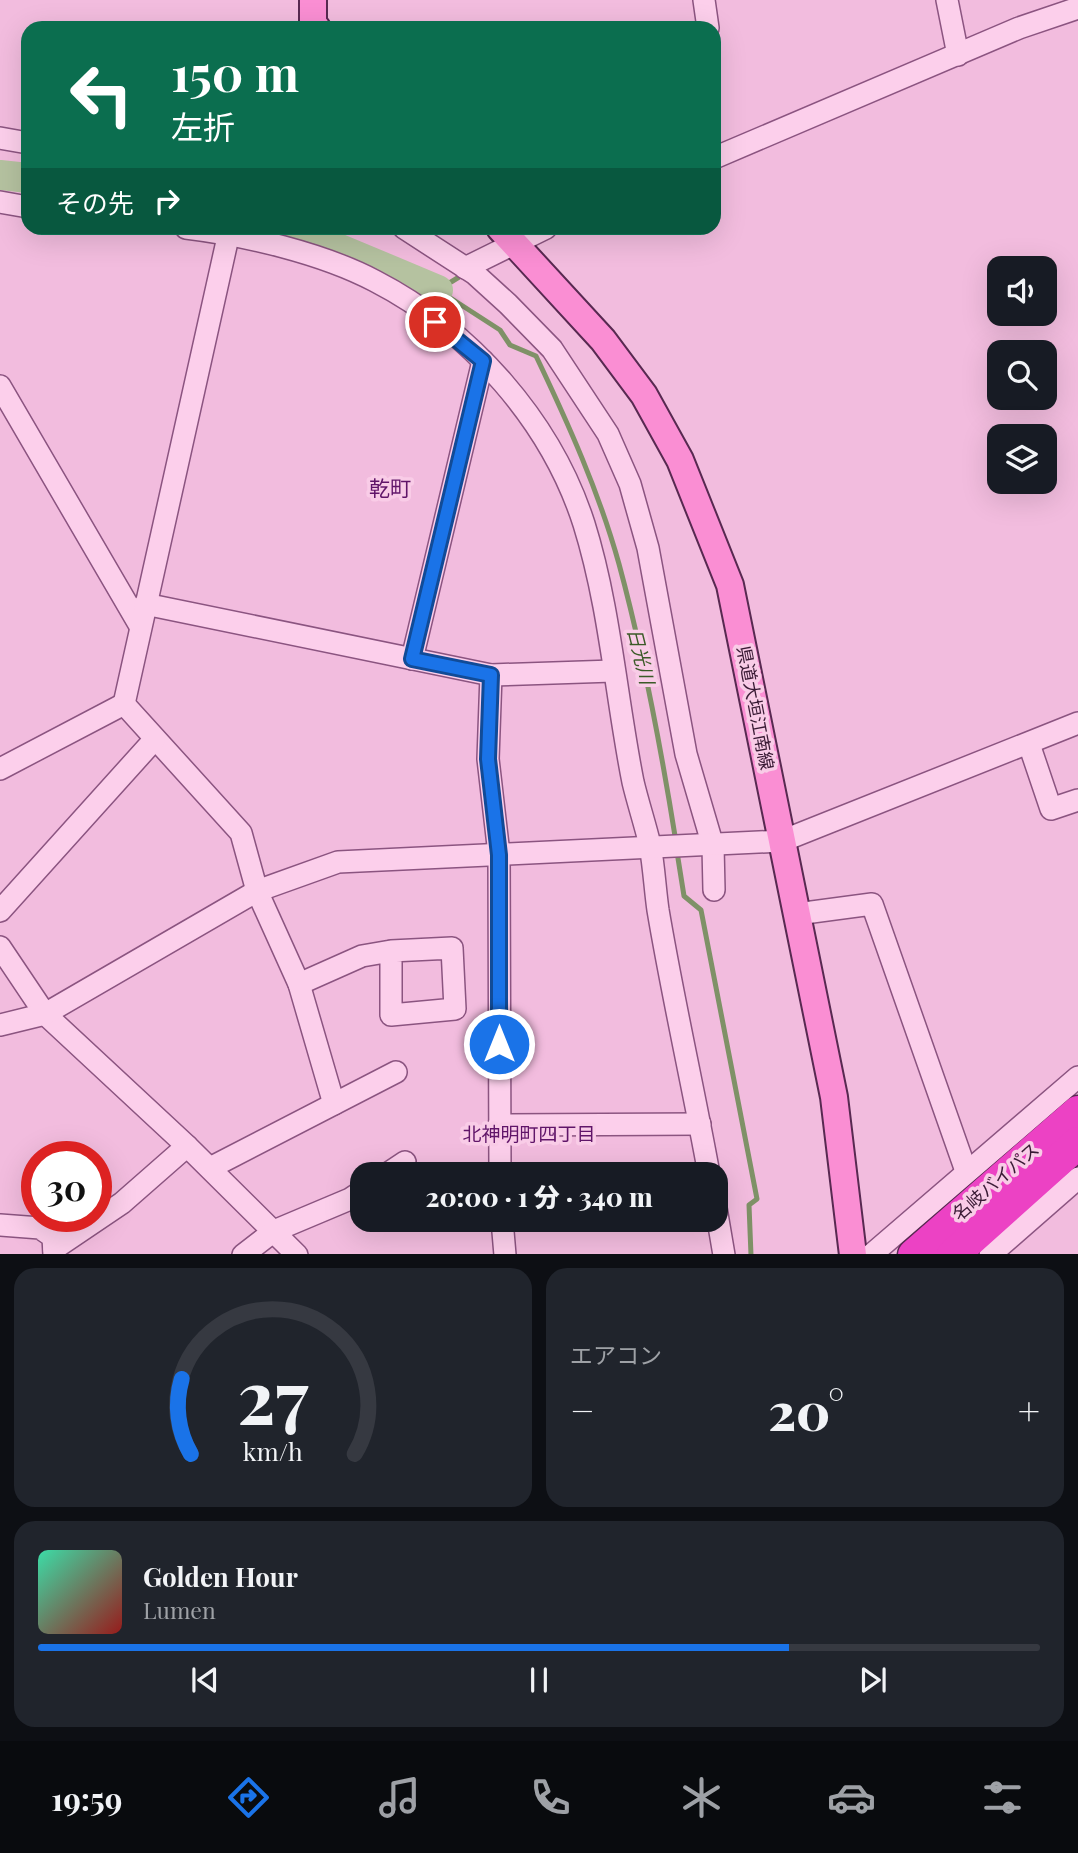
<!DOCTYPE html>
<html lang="ja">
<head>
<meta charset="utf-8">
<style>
	:root { --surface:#171b24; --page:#20242c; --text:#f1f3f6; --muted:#9ea1a6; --line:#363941; --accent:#1a73e8 }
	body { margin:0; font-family:"Playfair Display","Noto Sans JP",serif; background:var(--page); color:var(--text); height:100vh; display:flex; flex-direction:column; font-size:26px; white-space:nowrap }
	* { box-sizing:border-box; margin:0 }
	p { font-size:23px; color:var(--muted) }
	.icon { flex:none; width:38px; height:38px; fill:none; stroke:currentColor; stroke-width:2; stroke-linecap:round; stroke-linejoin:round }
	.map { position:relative; height:1254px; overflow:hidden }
	.sheet { display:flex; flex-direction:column; gap:14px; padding:14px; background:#0d0f14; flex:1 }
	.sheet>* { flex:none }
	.banner { position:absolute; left:21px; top:21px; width:700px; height:214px; border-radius:21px; box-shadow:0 7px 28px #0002; background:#0b6e4f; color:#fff; overflow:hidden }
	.tools { position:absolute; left:987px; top:256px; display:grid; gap:14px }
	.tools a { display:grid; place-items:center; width:70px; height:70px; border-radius:14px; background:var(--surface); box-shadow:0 7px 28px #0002; font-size:35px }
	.speed { position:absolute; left:21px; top:1141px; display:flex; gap:14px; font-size:35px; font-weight:700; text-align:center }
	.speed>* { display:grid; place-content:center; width:91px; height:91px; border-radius:50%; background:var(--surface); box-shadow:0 7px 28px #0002; line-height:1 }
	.speed .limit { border:10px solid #d22; background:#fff; color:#111 }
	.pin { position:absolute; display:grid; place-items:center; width:60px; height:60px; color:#fff; margin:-30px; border:4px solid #fff; border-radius:50%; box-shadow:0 2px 7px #0007 }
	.me { position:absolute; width:77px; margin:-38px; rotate:0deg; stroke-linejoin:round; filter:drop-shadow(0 0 5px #0008) }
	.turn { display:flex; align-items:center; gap:24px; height:147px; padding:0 35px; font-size:32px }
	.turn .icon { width:91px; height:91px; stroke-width:2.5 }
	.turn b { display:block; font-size:49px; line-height:60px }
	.then { display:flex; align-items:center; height:66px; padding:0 35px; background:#0003; gap:14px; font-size:26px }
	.big { font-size:52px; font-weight:800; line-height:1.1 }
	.sheet .tile { flex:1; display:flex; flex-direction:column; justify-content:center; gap:10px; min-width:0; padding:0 24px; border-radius:21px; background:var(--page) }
	.sheet .dial { align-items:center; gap:0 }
	.dial svg { height:182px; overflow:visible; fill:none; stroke:var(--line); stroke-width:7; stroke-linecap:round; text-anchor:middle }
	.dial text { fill:var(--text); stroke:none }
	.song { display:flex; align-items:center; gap:21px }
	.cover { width:84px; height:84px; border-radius:10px; background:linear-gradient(135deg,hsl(160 70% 55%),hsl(0 70% 35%)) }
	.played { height:7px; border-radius:4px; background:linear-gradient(90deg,var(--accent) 75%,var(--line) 75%) }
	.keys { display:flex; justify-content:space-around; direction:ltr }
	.heat { display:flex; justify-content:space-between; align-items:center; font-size:38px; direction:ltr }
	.sheet .tiles { flex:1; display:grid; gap:14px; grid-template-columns:1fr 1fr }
	.tile:last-child { grid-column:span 2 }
	.trip { position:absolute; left:350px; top:1162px; width:378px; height:70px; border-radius:21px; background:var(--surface); box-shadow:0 7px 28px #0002; font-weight:800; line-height:70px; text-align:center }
	.tab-bar { display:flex; height:112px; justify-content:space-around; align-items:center; background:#090b0e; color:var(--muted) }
	.tab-bar .icon { width:49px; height:49px }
	.tab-bar .selected { color:var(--accent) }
	.tab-bar b { font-size:32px; color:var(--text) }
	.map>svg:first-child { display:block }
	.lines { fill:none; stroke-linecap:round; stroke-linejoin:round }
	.stream { stroke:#7f9167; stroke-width:5 }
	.river { stroke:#b5c2a0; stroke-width:30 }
	.minor-casing { stroke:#8b5480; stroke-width:24 }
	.major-casing { stroke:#582951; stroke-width:30 }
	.highway-casing { stroke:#582951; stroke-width:35 }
	.minor { stroke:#fccfeb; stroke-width:21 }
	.major { stroke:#fa8ed3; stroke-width:26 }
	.highway { stroke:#ec42c4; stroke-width:32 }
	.route-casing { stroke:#114b97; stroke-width:18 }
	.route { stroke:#1a73e8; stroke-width:12 }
	.labels { text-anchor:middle; stroke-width:7; stroke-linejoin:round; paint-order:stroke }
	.street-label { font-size:18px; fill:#391a34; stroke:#f9cce7 }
	.water-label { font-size:19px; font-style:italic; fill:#3b5a28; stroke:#f9cce7 }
	.neighbourhood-label { font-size:19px; fill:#601569; stroke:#f9cce7 }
	.quarter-label { font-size:21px; fill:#601569; stroke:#f9cce7 }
</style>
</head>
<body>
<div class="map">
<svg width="1078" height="1255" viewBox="0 0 1078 1255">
	<rect width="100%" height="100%" fill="#f2bcde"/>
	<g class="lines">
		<!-- stream -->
		<g class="stream">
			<path d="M 464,274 L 438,290 L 500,330 L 510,345 L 536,356 C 568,423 599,492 619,564 C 644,656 661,748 676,842"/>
			<path d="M 677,852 L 684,896 L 701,910 L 757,1199 L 749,1205 L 751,1255"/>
		</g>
		<!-- river -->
		<g class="river">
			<path d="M 0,175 L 28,178"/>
			<path d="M 268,228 L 340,249 L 438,290"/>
		</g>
		<defs>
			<g id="minor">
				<path d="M 704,0 L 708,28"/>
				<path d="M 947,0 L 958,55"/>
				<path d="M 0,138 L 28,143"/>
				<path d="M 714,158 L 1019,28 L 1078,8"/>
				<path d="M 0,202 L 28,207"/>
				<path d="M 186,228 C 244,235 322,253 375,281 C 470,330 551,421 584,524 C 610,607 616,697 633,782 C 638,803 645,824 650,845 C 654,867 655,889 658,910 C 673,999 693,1086 709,1174"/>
				<path d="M 404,228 L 475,274 L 508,304 L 552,349 L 608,434 L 630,484 L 648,548 L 686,754 L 713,846 L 714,890"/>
				<path d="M 465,268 L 546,228"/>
				<path d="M 0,386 L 140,626"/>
				<path d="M 145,604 L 491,675 L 488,759 L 499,854 L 500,1174"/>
				<path d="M 412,659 L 483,361"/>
				<path d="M 491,675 L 613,671"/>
				<path d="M 124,704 L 230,228"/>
				<path d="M 124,704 L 241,833 L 257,891 L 299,984 L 334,1104"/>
				<path d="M 1029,744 L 1051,809 L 1078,800"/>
				<path d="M 0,769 L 124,704"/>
				<path d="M 0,911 L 154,740"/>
				<path d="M 797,914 L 872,904 L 966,1171"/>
				<path d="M 0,947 L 45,1014 L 187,1146 L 297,1255"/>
				<path d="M 299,984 L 362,956 L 391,951 L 391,1015 L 455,1009 L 452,948 L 391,951"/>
				<path d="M 0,1025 L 45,1014 L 257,891 L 338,862 L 782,841 L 1078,723"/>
				<path d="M 499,1125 L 700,1124"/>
				<path d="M 210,1168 L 396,1072"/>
				<path d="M 387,1174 L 405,1162"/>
				<path d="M 716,1208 L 724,1255"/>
				<path d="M 502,1220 L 505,1255"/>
				<path d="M 0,1225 L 40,1228 L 53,1237 L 54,1255"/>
				<path d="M 54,1249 L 122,1203 L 187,1146"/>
				<path d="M 243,1255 L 274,1231 L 350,1199 L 362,1191"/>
				<path d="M 871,1255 L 1078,1077"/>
				<path d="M 990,1255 L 1078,1178"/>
			</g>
			<g id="major">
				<path d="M 313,0 L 313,23 L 317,28"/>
				<path d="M 500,228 L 603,340 L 644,395 L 680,460 L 730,585 L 834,1097 L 853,1255"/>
			</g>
			<g id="highway">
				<path d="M 914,1255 L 1078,1112"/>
				<path d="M 953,1255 L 1078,1143"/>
			</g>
		</defs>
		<!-- minor casing -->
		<use href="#minor" class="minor-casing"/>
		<!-- major casing -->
		<use href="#major" class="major-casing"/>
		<!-- highway casing -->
		<use href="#highway" class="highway-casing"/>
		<!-- minor -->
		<use href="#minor" class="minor"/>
		<!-- major -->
		<use href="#major" class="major"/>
		<!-- highway -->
		<use href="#highway" class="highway"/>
	</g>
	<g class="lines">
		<defs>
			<path id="route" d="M 435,322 L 483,361 L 412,659 L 491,675 L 488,759 L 499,855 L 499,1044"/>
		</defs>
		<!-- route casing -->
		<use href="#route" class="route-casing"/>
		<!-- route -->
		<use href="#route" class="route"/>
	</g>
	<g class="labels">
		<!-- street labels -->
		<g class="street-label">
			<text transform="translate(755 708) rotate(79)" y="6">県道大垣江南線</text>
			<text transform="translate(996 1182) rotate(-41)" y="6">名岐バイパス</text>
		</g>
		<!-- water labels -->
		<g class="water-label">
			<text transform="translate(641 656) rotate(76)" y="7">日光川</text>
		</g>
		<!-- neighbourhood labels -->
		<g class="neighbourhood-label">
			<text x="529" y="1141">北神明町四丁目</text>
		</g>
		<!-- quarter labels -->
		<g class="quarter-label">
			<text x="390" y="496">乾町</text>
		</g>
	</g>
</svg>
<div class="tools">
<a><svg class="icon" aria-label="sound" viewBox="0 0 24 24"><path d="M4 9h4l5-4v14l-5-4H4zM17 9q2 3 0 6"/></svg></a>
<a><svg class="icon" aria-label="search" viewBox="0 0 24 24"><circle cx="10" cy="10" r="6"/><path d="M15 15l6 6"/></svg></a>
<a><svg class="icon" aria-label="layers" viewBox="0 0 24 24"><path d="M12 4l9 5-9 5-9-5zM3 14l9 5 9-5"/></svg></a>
</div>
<div class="speed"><div class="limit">30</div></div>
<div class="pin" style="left:435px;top:322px;background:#d93025"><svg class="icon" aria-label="arrive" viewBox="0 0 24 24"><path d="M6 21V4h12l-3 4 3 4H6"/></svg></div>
<svg class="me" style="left:499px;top:1044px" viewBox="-20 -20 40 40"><circle r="17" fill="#1a73e8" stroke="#fff" stroke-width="3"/><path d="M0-11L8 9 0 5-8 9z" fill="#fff"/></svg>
<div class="trip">20:00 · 1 分 · 340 m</div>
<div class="banner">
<div class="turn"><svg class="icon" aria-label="left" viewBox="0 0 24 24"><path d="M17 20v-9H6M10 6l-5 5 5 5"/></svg><div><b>150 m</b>左折</div></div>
<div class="then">その先<svg class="icon" aria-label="right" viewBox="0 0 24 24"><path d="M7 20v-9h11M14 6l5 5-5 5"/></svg></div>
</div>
</div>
<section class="sheet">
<div class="tiles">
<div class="tile dial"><svg viewBox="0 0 100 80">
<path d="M14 69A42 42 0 1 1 86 69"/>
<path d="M14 69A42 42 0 0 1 10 36" stroke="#1a73e8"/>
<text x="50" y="56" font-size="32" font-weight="700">27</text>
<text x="50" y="72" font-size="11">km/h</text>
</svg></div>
<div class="tile"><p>エアコン</p>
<div class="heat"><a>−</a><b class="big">20°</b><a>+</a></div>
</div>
<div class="tile">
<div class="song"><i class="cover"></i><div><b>Golden Hour</b><p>Lumen</p></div></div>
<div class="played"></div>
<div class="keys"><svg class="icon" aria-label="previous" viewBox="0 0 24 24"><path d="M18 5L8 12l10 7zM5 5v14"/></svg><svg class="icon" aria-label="pause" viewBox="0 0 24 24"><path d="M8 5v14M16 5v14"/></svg><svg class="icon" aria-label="next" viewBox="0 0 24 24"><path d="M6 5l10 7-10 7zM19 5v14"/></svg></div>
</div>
</div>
</section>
<nav class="tab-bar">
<b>19:59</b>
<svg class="icon selected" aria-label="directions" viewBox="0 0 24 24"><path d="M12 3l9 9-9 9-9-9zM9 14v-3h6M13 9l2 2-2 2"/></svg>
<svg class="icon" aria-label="music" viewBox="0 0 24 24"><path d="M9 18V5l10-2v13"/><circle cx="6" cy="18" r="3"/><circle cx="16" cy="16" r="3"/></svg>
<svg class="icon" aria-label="phone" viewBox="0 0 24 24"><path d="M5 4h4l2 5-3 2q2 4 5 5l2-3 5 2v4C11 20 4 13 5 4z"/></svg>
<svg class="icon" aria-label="climate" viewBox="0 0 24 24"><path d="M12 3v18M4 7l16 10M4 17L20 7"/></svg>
<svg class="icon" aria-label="car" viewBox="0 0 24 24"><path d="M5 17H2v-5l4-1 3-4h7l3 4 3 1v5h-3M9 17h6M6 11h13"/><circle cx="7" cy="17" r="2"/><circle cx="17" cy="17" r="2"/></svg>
<svg class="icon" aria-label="filters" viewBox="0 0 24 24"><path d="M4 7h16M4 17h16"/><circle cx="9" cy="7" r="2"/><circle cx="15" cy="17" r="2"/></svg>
</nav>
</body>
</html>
